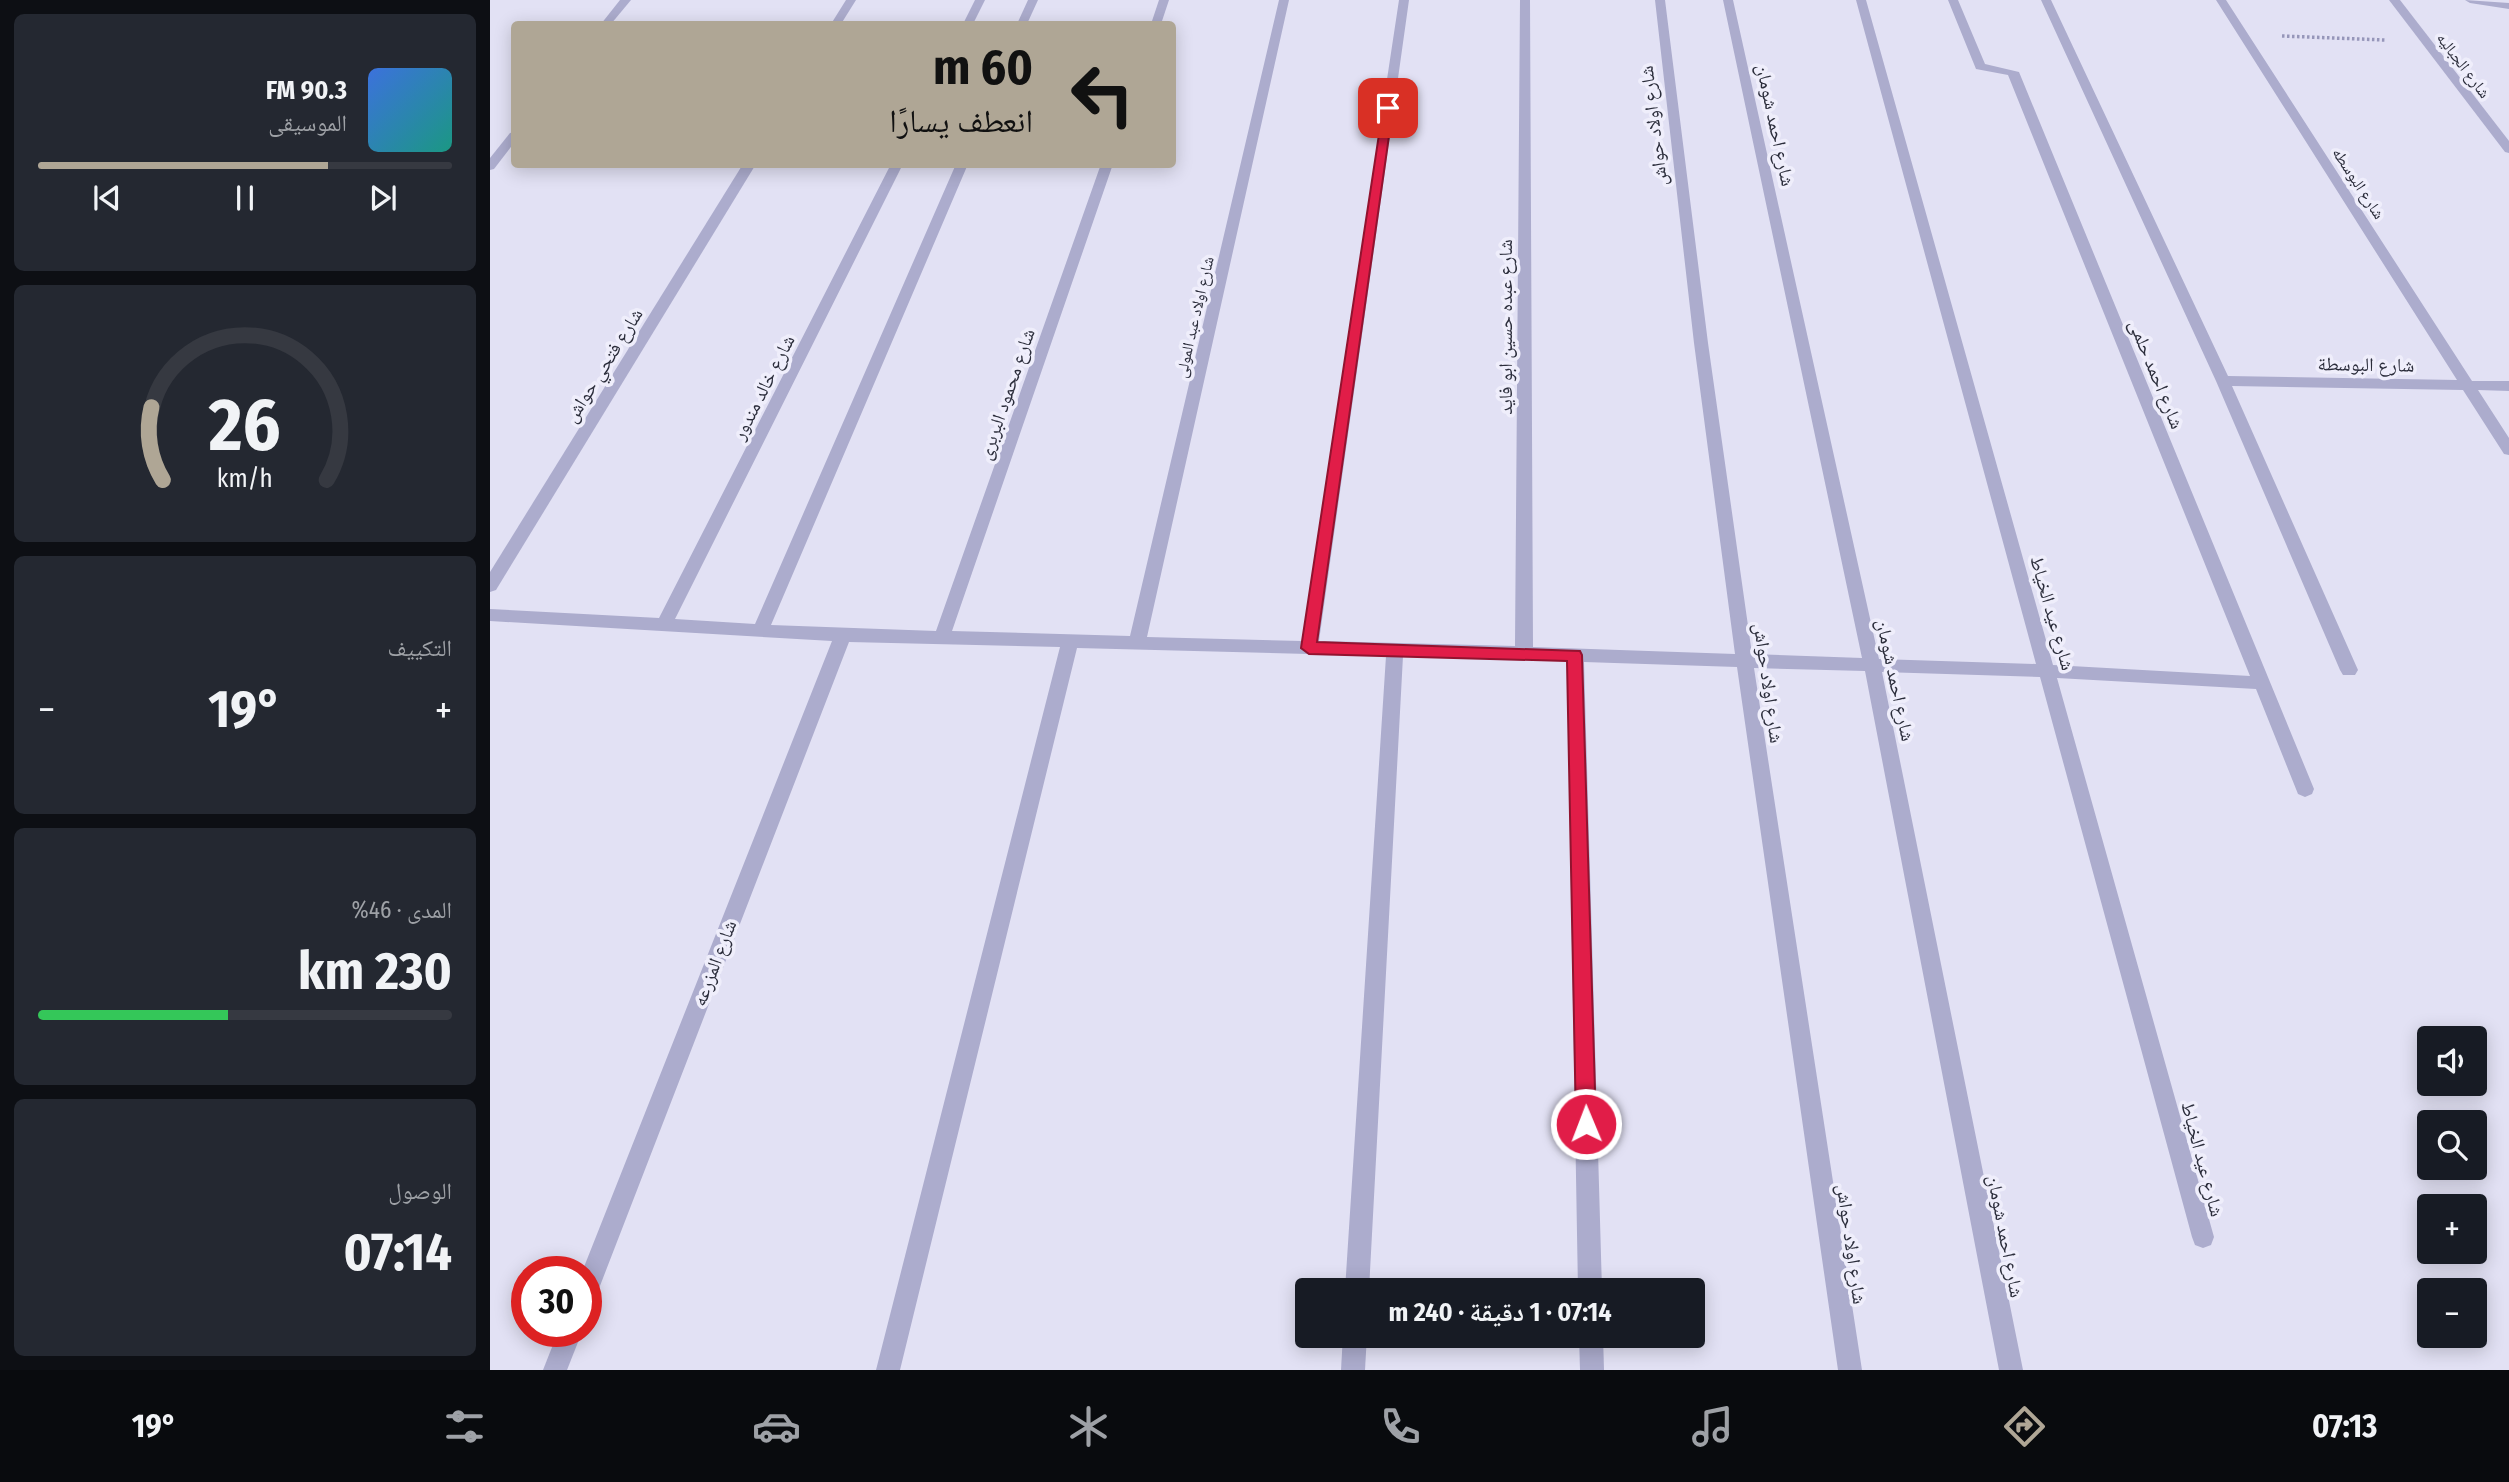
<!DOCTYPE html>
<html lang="ar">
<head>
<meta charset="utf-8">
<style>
	:root { --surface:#171b24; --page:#242831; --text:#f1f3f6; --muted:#9ea1a6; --line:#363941; --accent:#afa695 }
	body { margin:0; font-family:"Fira Sans Condensed","Noto Naskh Arabic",sans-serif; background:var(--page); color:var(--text); direction:rtl; height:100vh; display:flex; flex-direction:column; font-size:26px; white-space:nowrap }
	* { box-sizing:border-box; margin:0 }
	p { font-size:23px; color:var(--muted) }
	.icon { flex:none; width:38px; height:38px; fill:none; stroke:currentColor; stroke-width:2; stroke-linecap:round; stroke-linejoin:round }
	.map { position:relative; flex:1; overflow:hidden; direction:ltr }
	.side { display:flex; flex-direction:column; gap:14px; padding:14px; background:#0d0f14; width:490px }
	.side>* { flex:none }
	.guide { position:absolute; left:21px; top:21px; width:665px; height:147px; border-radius:7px; box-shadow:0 4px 18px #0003; direction:rtl; background:#afa695; color:#111; overflow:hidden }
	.fabs { position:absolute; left:1927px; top:1026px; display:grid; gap:14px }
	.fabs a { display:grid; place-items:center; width:70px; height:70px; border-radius:7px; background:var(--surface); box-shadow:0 4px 18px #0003; font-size:35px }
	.speed { position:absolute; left:21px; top:1256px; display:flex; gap:14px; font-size:35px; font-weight:700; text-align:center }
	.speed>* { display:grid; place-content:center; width:91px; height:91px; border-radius:50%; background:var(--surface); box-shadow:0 4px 18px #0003; line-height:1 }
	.speed .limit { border:10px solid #d22; background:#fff; color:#111 }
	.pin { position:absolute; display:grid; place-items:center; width:60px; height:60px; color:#fff; margin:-30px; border-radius:14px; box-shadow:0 4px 10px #0006 }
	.me { position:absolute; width:77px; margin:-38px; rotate:359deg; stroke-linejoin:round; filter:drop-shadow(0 0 5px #0008) }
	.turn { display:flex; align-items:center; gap:24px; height:147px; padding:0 28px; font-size:32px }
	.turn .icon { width:91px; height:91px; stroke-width:2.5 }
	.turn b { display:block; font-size:49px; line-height:60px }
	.big { font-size:52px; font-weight:700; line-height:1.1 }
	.side .card { flex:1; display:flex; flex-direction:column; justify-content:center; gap:10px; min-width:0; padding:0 24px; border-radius:10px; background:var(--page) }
	.side .dial { align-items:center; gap:0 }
	.dial svg { height:182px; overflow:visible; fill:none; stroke:var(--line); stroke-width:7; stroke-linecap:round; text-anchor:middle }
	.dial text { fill:var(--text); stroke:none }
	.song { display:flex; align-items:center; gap:21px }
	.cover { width:84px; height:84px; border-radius:10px; background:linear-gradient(135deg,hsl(220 70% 55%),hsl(170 70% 35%)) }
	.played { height:7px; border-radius:4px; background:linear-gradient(90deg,var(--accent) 70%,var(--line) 70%) }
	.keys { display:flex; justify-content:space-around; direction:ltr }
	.heat { display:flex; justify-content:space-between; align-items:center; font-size:38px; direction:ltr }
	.charge { height:10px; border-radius:5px; background:linear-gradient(90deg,#34c759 46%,var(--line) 0) }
	.trip { position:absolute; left:805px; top:1278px; width:410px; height:70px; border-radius:7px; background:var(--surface); box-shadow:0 4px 18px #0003; font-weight:700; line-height:70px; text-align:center; direction:rtl }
	.menu { display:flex; height:112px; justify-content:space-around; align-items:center; background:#090b0e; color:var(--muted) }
	.menu .icon { width:49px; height:49px }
	.menu .on { color:var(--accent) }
	.menu b { font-size:32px; color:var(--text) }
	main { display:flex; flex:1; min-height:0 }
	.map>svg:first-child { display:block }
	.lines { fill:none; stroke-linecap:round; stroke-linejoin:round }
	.path { stroke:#9696b9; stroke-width:3.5; stroke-dasharray:2.5 2.5; stroke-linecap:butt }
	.minor { fill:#acaccd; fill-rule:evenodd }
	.route { fill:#e11d48; stroke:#92132f; stroke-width:2 }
	.labels { text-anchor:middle; stroke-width:7; stroke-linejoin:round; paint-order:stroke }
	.far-street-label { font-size:16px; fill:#2b2d3b; stroke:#efeefb }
	.street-label { font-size:19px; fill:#2b2d3b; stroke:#efeefb }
</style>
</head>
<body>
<main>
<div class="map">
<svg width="2019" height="1370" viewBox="0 0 2019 1370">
	<rect width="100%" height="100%" fill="#e2e1f4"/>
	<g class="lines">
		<!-- path -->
		<path class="path" d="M 1792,36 L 1895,40"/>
		<!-- minor -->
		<g class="minor">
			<path d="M 130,0 L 141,0 L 121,24 L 111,24 Z"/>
			<path d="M 356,0 L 366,0 L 351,24 L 341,24 Z"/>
			<path d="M 485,0 L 495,0 L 483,24 L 473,24 Z"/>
			<path d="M 538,0 L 548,0 L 537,24 L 527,24 Z"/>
			<path d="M 669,0 L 679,0 L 671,24 L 661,24 Z"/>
			<path d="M 789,0 L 799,0 L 657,637 L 812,641 L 909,0 L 919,0 L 829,641 L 1025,646 L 1030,0 L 1040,0 L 1043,647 L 1245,654 L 1204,343 L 1165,0 L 1175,0 L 1218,343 L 1262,654 L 1372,658 L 1233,0 L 1243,0 L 1389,659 L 1546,664 L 1366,0 L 1376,0 L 1563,665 L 1760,676 L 1518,75 L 1486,69 L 1458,0 L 1468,0 L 1495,64 L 1529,72 L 1824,789 L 1822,794 L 1815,797 L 1808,794 L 1766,689 L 1567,678 L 1724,1237 L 1721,1245 L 1713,1248 L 1705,1245 L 1702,1237 L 1550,677 L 1392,672 L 1533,1370 L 1509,1370 L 1375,671 L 1264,668 L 1372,1370 L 1348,1370 L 1247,667 L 1094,662 L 1112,1290 L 1088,1290 L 1077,661 L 913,656 L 879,1290 L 855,1290 L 896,656 L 587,648 L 410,1370 L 386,1370 L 570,647 L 359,642 L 108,1291 L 104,1299 L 96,1303 L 96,1272 L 92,1272 L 342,641 L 0,621 L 0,609 L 169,618 L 401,164 L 413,164 L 185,619 L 265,624 L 466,164 L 478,164 L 281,625 L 446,631 L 611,164 L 623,164 L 462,631 L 640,636 Z"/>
			<path d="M 1551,0 L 1561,0 L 1738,376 L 1967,380 L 1726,0 L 1736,0 L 1982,381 L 2019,381 L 2019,391 L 1988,390 L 2019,438 L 2019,455 L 2014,454 L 1973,390 L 1742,386 L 1868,670 L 1865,675 L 1853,675 L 1850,670 L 1726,381 Z"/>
			<path d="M 1899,0 L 1910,0 L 2019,141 L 2019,153 L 2015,152 Z"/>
			<path d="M 1975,0 L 2019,3 L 2019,9 L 1980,3 Z"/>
			<path d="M 24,132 L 24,143 L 4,169 L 0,170 L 0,158 L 20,133 Z"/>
			<path d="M 253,164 L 266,164 L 6,590 L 0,592 L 0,572 Z"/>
			<path d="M 68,1332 L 92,1332 L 77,1370 L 53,1370 Z"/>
			<path d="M 853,1335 L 877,1335 L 875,1370 L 851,1370 Z"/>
			<path d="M 1089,1335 L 1113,1335 L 1114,1370 L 1090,1370 Z"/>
		</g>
	</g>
	<!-- route -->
	<path class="route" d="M 898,105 L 903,108 L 827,642 L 1090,651 L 1092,655 L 1106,1124 L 1103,1131 L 1096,1134 L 1089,1131 L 1086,1124 L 1077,661 L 819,654 L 811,648 L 893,108 Z"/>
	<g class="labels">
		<!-- far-street labels -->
		<g class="far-street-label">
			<text transform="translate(1974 65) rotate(53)" y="6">شارع الجباليه</text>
			<text transform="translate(1869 183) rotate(57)" y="6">شارع البوسطه</text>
			<text transform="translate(704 317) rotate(-77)" y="6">شارع اولاد عبد المولى</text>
		</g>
		<!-- street labels -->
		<g class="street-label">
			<text transform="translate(1286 125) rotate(78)" y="7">شارع احمد شومان</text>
			<text transform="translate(1163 126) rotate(-97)" y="7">شارع اولاد حواش</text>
			<text transform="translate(1015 327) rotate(-90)" y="7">شارع عبده حسين ابو فايد</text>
			<text transform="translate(1876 364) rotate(1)" y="7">شارع البوسطة</text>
			<text transform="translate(113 365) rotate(-58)" y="7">شارع فتحي حواش</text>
			<text transform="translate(1667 374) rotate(68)" y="7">شارع احمد حلمى</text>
			<text transform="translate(273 387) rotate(-63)" y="7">شارع خالد مندور</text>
			<text transform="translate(516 394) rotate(-71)" y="7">شارع محمود البربرى</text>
			<text transform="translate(1563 613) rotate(74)" y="7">شارع عيد الخياط</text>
			<text transform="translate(1406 680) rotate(78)" y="7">شارع احمد شومان</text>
			<text transform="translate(1279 683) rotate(82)" y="7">شارع اولاد حواش</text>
			<text transform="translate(224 963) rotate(-69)" y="7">شارع المزرعه</text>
			<text transform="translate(1713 1159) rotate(75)" y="7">شارع عيد الخياط</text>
			<text transform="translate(1516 1236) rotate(79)" y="7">شارع احمد شومان</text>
			<text transform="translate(1362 1244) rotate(82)" y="7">شارع اولاد حواش</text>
		</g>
	</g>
</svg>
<div class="fabs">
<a><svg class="icon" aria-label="sound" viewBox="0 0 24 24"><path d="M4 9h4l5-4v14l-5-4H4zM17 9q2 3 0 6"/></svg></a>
<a><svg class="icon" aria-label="search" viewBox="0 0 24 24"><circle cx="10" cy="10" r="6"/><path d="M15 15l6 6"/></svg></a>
<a>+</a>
<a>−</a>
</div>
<div class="speed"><div class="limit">30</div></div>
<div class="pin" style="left:898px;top:108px;background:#d93025"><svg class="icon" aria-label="arrive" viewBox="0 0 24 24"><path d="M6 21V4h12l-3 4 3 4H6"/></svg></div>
<svg class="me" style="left:1096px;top:1124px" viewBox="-20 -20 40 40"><circle r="17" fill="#e11d48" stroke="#fff" stroke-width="3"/><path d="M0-11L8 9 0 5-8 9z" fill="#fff"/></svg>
<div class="trip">07:14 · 1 دقيقة · 240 m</div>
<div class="guide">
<div class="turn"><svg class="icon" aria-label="left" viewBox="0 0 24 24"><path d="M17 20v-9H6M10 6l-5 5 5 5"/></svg><div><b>60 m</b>انعطف يسارًا</div></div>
</div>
</div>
<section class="side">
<div class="card">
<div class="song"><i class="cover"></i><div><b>90.3 FM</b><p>الموسيقى</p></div></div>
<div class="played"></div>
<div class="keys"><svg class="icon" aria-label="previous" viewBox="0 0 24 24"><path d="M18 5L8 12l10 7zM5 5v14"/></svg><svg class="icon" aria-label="pause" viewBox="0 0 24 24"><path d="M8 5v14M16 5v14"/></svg><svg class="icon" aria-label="next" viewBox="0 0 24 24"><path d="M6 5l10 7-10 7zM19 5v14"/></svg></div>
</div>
<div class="card dial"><svg viewBox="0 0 100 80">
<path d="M14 69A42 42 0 1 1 86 69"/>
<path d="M14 69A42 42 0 0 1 9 37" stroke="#afa695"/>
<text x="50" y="56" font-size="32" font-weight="700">26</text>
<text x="50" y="72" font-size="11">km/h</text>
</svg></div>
<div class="card"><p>التكييف</p>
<div class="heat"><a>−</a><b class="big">19°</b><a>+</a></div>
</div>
<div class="card"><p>المدى · 46%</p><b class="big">230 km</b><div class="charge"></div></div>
<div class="card"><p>الوصول</p><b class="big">07:14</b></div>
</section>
</main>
<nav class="menu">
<b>07:13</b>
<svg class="icon on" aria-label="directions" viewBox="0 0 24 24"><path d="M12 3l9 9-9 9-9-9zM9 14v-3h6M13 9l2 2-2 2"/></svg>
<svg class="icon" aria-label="music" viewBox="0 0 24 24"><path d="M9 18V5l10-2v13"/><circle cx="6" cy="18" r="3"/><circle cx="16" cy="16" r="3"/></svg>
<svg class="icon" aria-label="phone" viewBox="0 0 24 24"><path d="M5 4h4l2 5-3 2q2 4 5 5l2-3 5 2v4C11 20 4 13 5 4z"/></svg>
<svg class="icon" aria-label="climate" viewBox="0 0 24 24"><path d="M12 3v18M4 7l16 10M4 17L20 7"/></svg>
<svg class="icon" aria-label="car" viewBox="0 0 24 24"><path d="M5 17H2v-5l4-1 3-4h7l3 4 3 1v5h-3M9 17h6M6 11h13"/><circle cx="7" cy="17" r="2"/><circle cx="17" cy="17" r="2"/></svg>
<svg class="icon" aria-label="filters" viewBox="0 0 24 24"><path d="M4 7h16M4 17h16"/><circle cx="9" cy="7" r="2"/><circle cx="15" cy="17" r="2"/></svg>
<b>19°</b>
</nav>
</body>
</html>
